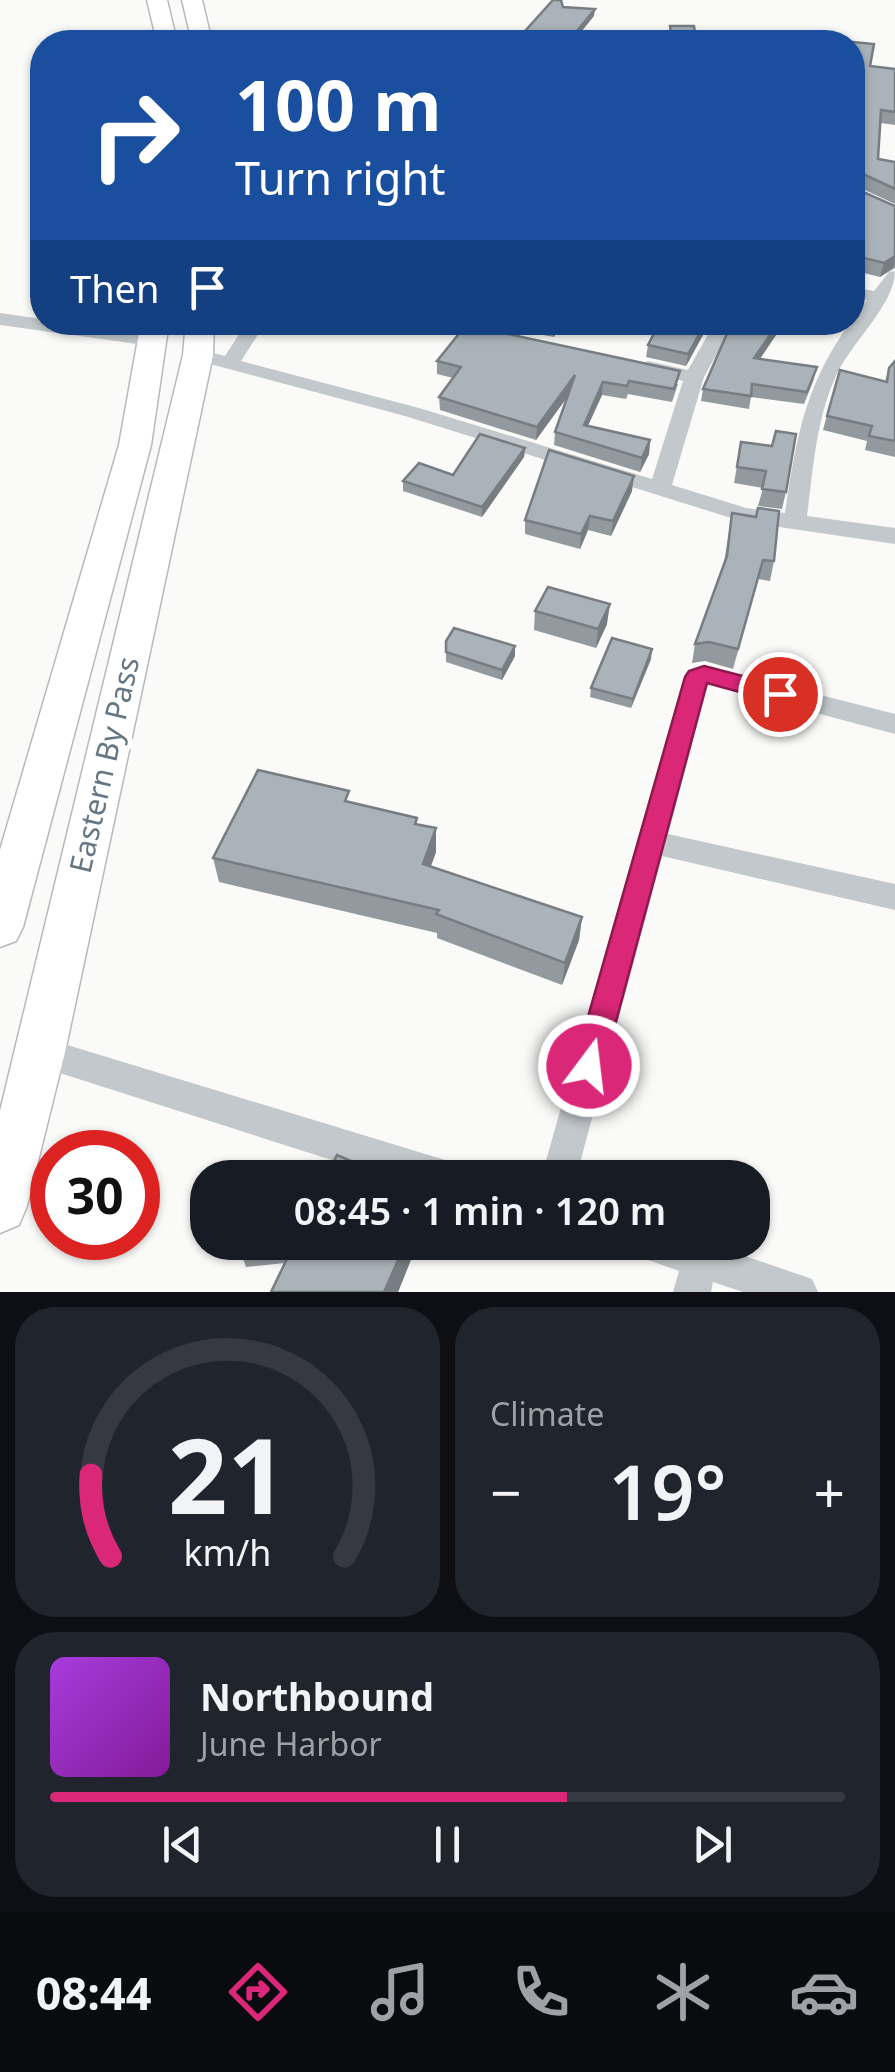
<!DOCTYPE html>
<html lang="en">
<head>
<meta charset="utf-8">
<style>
	:root { --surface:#171b24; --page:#20242c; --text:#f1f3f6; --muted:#9ea1a6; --line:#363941; --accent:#db2777 }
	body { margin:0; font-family:"Noto Sans",sans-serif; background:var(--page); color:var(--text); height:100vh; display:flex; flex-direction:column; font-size:38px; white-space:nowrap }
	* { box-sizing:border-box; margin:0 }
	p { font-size:32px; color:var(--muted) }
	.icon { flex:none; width:55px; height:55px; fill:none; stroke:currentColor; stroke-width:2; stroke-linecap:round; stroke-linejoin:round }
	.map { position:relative; height:1292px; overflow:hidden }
	.panel { display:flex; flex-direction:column; gap:15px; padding:15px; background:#0d0f14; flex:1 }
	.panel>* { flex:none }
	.guide { position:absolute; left:30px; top:30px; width:835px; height:305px; border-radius:40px; box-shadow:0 2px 8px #0004; background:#1a4fa0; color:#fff; overflow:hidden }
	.speed { position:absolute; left:30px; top:1130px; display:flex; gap:20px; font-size:50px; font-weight:700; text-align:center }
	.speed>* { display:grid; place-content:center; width:130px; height:130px; border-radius:50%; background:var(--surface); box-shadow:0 2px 8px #0004; line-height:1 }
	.speed .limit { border:15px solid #d22; background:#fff; color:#111 }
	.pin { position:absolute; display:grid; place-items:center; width:85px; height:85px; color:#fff; margin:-42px; border:5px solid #fff; border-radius:50%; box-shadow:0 2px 10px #0007 }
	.me { position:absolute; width:110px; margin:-55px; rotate:15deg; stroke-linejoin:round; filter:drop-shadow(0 0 8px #0008) }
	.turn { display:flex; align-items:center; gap:35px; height:210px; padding:0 40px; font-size:45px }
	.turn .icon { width:130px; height:130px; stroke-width:2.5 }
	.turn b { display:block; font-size:70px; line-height:85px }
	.then { display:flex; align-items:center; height:95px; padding:0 40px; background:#0003; gap:20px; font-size:38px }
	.big { font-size:75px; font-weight:600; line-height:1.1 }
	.panel .tile { flex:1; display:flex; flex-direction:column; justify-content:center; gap:15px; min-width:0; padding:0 35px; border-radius:40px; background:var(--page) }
	.panel .dial { align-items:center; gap:0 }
	.dial svg { height:260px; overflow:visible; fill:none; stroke:var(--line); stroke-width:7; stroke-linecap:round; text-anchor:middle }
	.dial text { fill:var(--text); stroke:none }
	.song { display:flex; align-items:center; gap:30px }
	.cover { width:120px; height:120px; border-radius:15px; background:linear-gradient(135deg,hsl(280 70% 55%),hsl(290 70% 35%)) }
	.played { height:10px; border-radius:5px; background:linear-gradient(90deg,var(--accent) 65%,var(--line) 65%) }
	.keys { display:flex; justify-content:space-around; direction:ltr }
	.heat { display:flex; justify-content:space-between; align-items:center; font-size:55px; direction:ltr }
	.panel .tiles { flex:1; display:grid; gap:15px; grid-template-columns:1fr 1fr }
	.tile:last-child { grid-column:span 2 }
	.trip { position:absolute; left:190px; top:1160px; width:580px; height:100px; border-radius:40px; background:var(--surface); box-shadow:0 2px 8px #0004; font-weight:600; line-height:100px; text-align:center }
	.menu { display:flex; height:160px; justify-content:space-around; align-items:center; background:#090b0e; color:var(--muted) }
	.menu .icon { width:70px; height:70px }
	.menu .current { color:var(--accent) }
	.menu b { font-size:45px; color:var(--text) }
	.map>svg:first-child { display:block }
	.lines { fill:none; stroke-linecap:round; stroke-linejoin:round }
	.primary-casing { stroke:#b5babe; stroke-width:3 }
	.minor { fill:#c3c8cc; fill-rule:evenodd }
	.primary { fill:#fff; fill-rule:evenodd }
	.wall { fill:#929a9f }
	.shaded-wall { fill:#777d82 }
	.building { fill:#aab3b9; stroke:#777d82; stroke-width:2.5 }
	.route { fill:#db2777; stroke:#8e194d; stroke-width:2.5 }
	.labels { text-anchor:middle; stroke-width:10; stroke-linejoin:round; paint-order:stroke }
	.street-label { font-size:30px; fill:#657683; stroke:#fff }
</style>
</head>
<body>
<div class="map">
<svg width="895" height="1292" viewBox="0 0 895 1292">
	<rect width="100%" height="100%" fill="#fafaf8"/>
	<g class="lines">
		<defs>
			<g id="primary">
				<path d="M 147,0 L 167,0 L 177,42 L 157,42 Z"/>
				<path d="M 182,0 L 202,0 L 212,42 L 192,42 Z"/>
				<path d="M 141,322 L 169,322 L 151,445 L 23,927 L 16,941 L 0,947 L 0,850 L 119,445 Z"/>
				<path d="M 186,322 L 214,322 L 213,355 L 65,1052 L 27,1206 L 19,1225 L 0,1233 L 0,1111 L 183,355 Z"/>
			</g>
		</defs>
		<!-- primary casing -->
		<use href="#primary" class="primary-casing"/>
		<!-- minor -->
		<g class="minor">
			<path d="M 895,271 C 895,305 850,343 835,378 C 816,421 813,470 807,516 L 895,528 L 895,544 L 744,522 L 405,416 L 191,359 L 188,355 L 198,349 L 225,356 L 247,322 L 266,322 L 241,361 L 419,408 L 652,479 L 683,381 L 641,371 L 638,367 L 648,361 L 688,370 L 715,322 L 734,322 L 704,377 L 672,485 L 746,508 L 785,513 C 799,420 809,373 867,300 L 852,298 L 852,287 L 874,291 L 889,272 Z"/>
			<path d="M 0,313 L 42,319 L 42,322 L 152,334 L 162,340 L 152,346 L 0,325 Z"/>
			<path d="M 428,322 L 465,322 L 503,331 L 506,335 L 496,341 Z"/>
			<path d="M 704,665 L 895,714 L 895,734 L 708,684 L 668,834 L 895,884 L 895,910 L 662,856 L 576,1178 L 541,1178 L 684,677 L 688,670 Z"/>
			<path d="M 41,1037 L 445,1160 L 457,1166 L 462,1178 L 388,1178 L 41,1067 L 29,1063 L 25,1052 L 29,1041 Z"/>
			<path d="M 629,1242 L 704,1242 L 812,1279 L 818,1292 L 743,1292 L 713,1282 L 711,1292 L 673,1292 L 679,1271 L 634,1255 Z"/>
		</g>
		<!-- primary -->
		<use href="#primary" class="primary"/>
	</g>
	<!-- wall -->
	<g class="wall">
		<path d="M 870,66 L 895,69 L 895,125 L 881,123 L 878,159 L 895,162 L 895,204 L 854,185 Z"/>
		<path d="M 852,187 L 895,206 L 895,268 L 880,277 L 852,270 Z"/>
		<path d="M 474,322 L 562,322 L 554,337 Z"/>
		<path d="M 710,322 L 686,366 L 646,357 L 648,345 Z"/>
		<path d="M 732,322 L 780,322 L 778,332 L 760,359 L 814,379 L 804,404 L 751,397 L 749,409 L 701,401 L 703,389 Z"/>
		<path d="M 437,361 L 678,384 L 672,402 L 628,394 L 626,399 L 602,395 L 588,426 L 650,440 L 649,454 L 640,472 L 554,445 L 555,432 L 567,396 L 536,440 L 440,410 L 439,397 L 453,378 L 437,374 Z"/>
		<path d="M 895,361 L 895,457 L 865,450 L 867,441 L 823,430 L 836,381 L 885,382 L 889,368 Z"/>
		<path d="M 741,442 L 786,492 L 782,509 L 758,506 L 763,488 L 734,483 Z"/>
		<path d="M 525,448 L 524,457 L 482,517 L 403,491 L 403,481 L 453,475 Z"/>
		<path d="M 632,491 L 611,536 L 588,530 L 580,549 L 525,534 L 525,520 Z"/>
		<path d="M 732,513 L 774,561 L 770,581 L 758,579 L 733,669 L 705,661 L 692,663 L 695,644 L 724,563 Z"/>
		<path d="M 535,611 L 607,624 L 596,648 L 534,630 Z"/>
		<path d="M 446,641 L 515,656 L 502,680 L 446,662 Z"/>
		<path d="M 651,659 L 631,708 L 590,697 L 591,688 Z"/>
		<path d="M 350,802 L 417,818 L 417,824 L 436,852 L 431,866 L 582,917 L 579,940 L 562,985 L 437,938 L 437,933 L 219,882 L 213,858 Z"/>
		<path d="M 291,1242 L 291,1251 L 295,1242 L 418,1242 L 398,1292 L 285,1263 L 246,1267 L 241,1253 Z"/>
	</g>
	<!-- shaded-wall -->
	<g class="shaded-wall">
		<path d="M 595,9 L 594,16 L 573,42 L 568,42 Z"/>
		<path d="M 895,256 L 894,267 L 880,277 L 884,263 Z"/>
		<path d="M 555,322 L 562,322 L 554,337 Z"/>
		<path d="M 706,322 L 710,322 L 686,366 L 688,354 Z"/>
		<path d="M 779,322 L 778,332 L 752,370 L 754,358 Z"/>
		<path d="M 575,375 L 574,388 L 536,440 L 537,427 Z"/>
		<path d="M 603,382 L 602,395 L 582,438 L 584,425 Z"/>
		<path d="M 650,440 L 649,454 L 640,472 L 642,458 Z"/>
		<path d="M 525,448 L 524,457 L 482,517 L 482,507 Z"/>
		<path d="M 634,476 L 632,491 L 611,536 L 613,521 Z"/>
		<path d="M 590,516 L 588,530 L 580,549 L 581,534 Z"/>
		<path d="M 610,604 L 607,624 L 596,648 L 598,629 Z"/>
		<path d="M 515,646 L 515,656 L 502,680 L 502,670 Z"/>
		<path d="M 652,649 L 651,659 L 631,708 L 633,699 Z"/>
		<path d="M 436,828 L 436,852 L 423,887 L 423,864 Z"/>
		<path d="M 582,917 L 579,940 L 562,985 L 565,963 Z"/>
		<path d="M 406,1242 L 418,1242 L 398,1292 L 384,1292 Z"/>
	</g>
	<!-- building -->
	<g class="building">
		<path d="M 553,0 L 561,0 L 563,7 L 595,9 L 568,42 L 516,41 Z"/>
		<path d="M 670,26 L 694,26 L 695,34 L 720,37 L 716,42 L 672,42 Z"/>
		<path d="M 853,42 L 874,44 L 870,66 L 895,69 L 895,112 L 881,110 L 878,159 L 895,162 L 895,189 L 857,171 L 852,172 Z"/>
		<path d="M 852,187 L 895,206 L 895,256 L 884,263 L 852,255 Z"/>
		<path d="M 660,322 L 706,322 L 688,354 L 648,345 Z"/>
		<path d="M 732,322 L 779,322 L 754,358 L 817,367 L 807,392 L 752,384 L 751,396 L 703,389 Z"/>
		<path d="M 466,325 L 680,371 L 674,389 L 629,381 L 627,386 L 603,382 L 584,425 L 650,440 L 642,458 L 555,432 L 575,375 L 537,427 L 439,397 L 461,367 L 437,361 Z"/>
		<path d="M 895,361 L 895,441 L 869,436 L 872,426 L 827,416 L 840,370 L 887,382 L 889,368 Z"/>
		<path d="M 776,431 L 796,434 L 786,492 L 762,489 L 766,471 L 737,467 L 741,442 L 772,446 Z"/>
		<path d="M 480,434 L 525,448 L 482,507 L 403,481 L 419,463 L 453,475 Z"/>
		<path d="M 549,450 L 634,476 L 613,521 L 590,516 L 581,534 L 525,520 Z"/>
		<path d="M 758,508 L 779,511 L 774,561 L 763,560 L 738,649 L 709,642 L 695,644 L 727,556 L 732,513 L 756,517 Z"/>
		<path d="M 548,587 L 610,604 L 598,629 L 535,611 Z"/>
		<path d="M 454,628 L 515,646 L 502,670 L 446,652 L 446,641 Z"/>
		<path d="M 612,638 L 652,649 L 633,699 L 591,688 Z"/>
		<path d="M 258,770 L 349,791 L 345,801 L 417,818 L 415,824 L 436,828 L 423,864 L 582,917 L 565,963 L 436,914 L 439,910 L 213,858 Z"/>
		<path d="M 337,1155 L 389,1178 L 326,1178 Z"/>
		<path d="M 287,1162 L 287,1178 L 242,1178 L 243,1166 Z"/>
		<path d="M 242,1242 L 287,1242 L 287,1248 L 241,1253 Z"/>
		<path d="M 295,1242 L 406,1242 L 384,1292 L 271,1292 Z"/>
	</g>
	<!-- route -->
	<path class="route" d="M 704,666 L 789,688 L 792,694 L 780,703 L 707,683 L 604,1066 L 600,1076 L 589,1080 L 578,1076 L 574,1066 L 685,677 L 689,671 Z"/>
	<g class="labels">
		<!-- street labels -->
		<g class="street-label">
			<text transform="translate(105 765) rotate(-77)" y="10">Eastern By Pass</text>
		</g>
	</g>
</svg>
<div class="speed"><div class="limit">30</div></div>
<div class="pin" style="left:780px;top:694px;background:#d93025"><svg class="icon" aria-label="arrive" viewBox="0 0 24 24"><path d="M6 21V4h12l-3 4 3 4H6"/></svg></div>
<svg class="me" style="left:589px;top:1066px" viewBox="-20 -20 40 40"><circle r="17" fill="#db2777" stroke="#fff" stroke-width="3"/><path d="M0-11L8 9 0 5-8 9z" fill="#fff"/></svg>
<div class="trip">08:45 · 1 min · 120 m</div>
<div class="guide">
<div class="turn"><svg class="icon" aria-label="right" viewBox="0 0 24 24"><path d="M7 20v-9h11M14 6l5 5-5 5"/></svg><div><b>100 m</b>Turn right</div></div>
<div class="then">Then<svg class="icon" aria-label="arrive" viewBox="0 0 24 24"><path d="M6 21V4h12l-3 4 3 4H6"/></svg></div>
</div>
</div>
<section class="panel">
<div class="tiles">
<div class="tile dial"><svg viewBox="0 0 100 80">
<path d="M14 69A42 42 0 1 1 86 69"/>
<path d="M14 69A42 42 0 0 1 8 44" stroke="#db2777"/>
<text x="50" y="56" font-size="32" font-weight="700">21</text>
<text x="50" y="72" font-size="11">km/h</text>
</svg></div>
<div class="tile"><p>Climate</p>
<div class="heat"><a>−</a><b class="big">19°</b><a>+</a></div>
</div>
<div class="tile">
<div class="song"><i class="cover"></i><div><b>Northbound</b><p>June Harbor</p></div></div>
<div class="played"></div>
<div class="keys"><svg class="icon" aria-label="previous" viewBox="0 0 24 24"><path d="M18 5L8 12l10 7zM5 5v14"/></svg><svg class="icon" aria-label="pause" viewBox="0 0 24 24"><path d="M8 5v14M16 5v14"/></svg><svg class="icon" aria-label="next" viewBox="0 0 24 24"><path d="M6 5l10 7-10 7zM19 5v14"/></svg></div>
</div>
</div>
</section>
<nav class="menu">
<b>08:44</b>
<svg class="icon current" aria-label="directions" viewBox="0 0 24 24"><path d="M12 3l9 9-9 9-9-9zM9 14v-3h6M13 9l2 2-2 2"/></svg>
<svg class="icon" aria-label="music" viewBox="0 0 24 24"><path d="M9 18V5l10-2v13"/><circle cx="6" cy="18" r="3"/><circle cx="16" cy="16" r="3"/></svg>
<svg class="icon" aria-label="phone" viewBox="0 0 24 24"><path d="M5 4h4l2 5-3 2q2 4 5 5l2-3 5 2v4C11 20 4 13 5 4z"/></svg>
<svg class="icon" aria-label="climate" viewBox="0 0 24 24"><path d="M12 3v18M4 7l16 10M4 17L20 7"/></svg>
<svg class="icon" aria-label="car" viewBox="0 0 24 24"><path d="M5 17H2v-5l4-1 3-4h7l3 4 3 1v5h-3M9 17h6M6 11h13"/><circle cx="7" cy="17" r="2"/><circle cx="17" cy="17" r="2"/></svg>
</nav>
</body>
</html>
